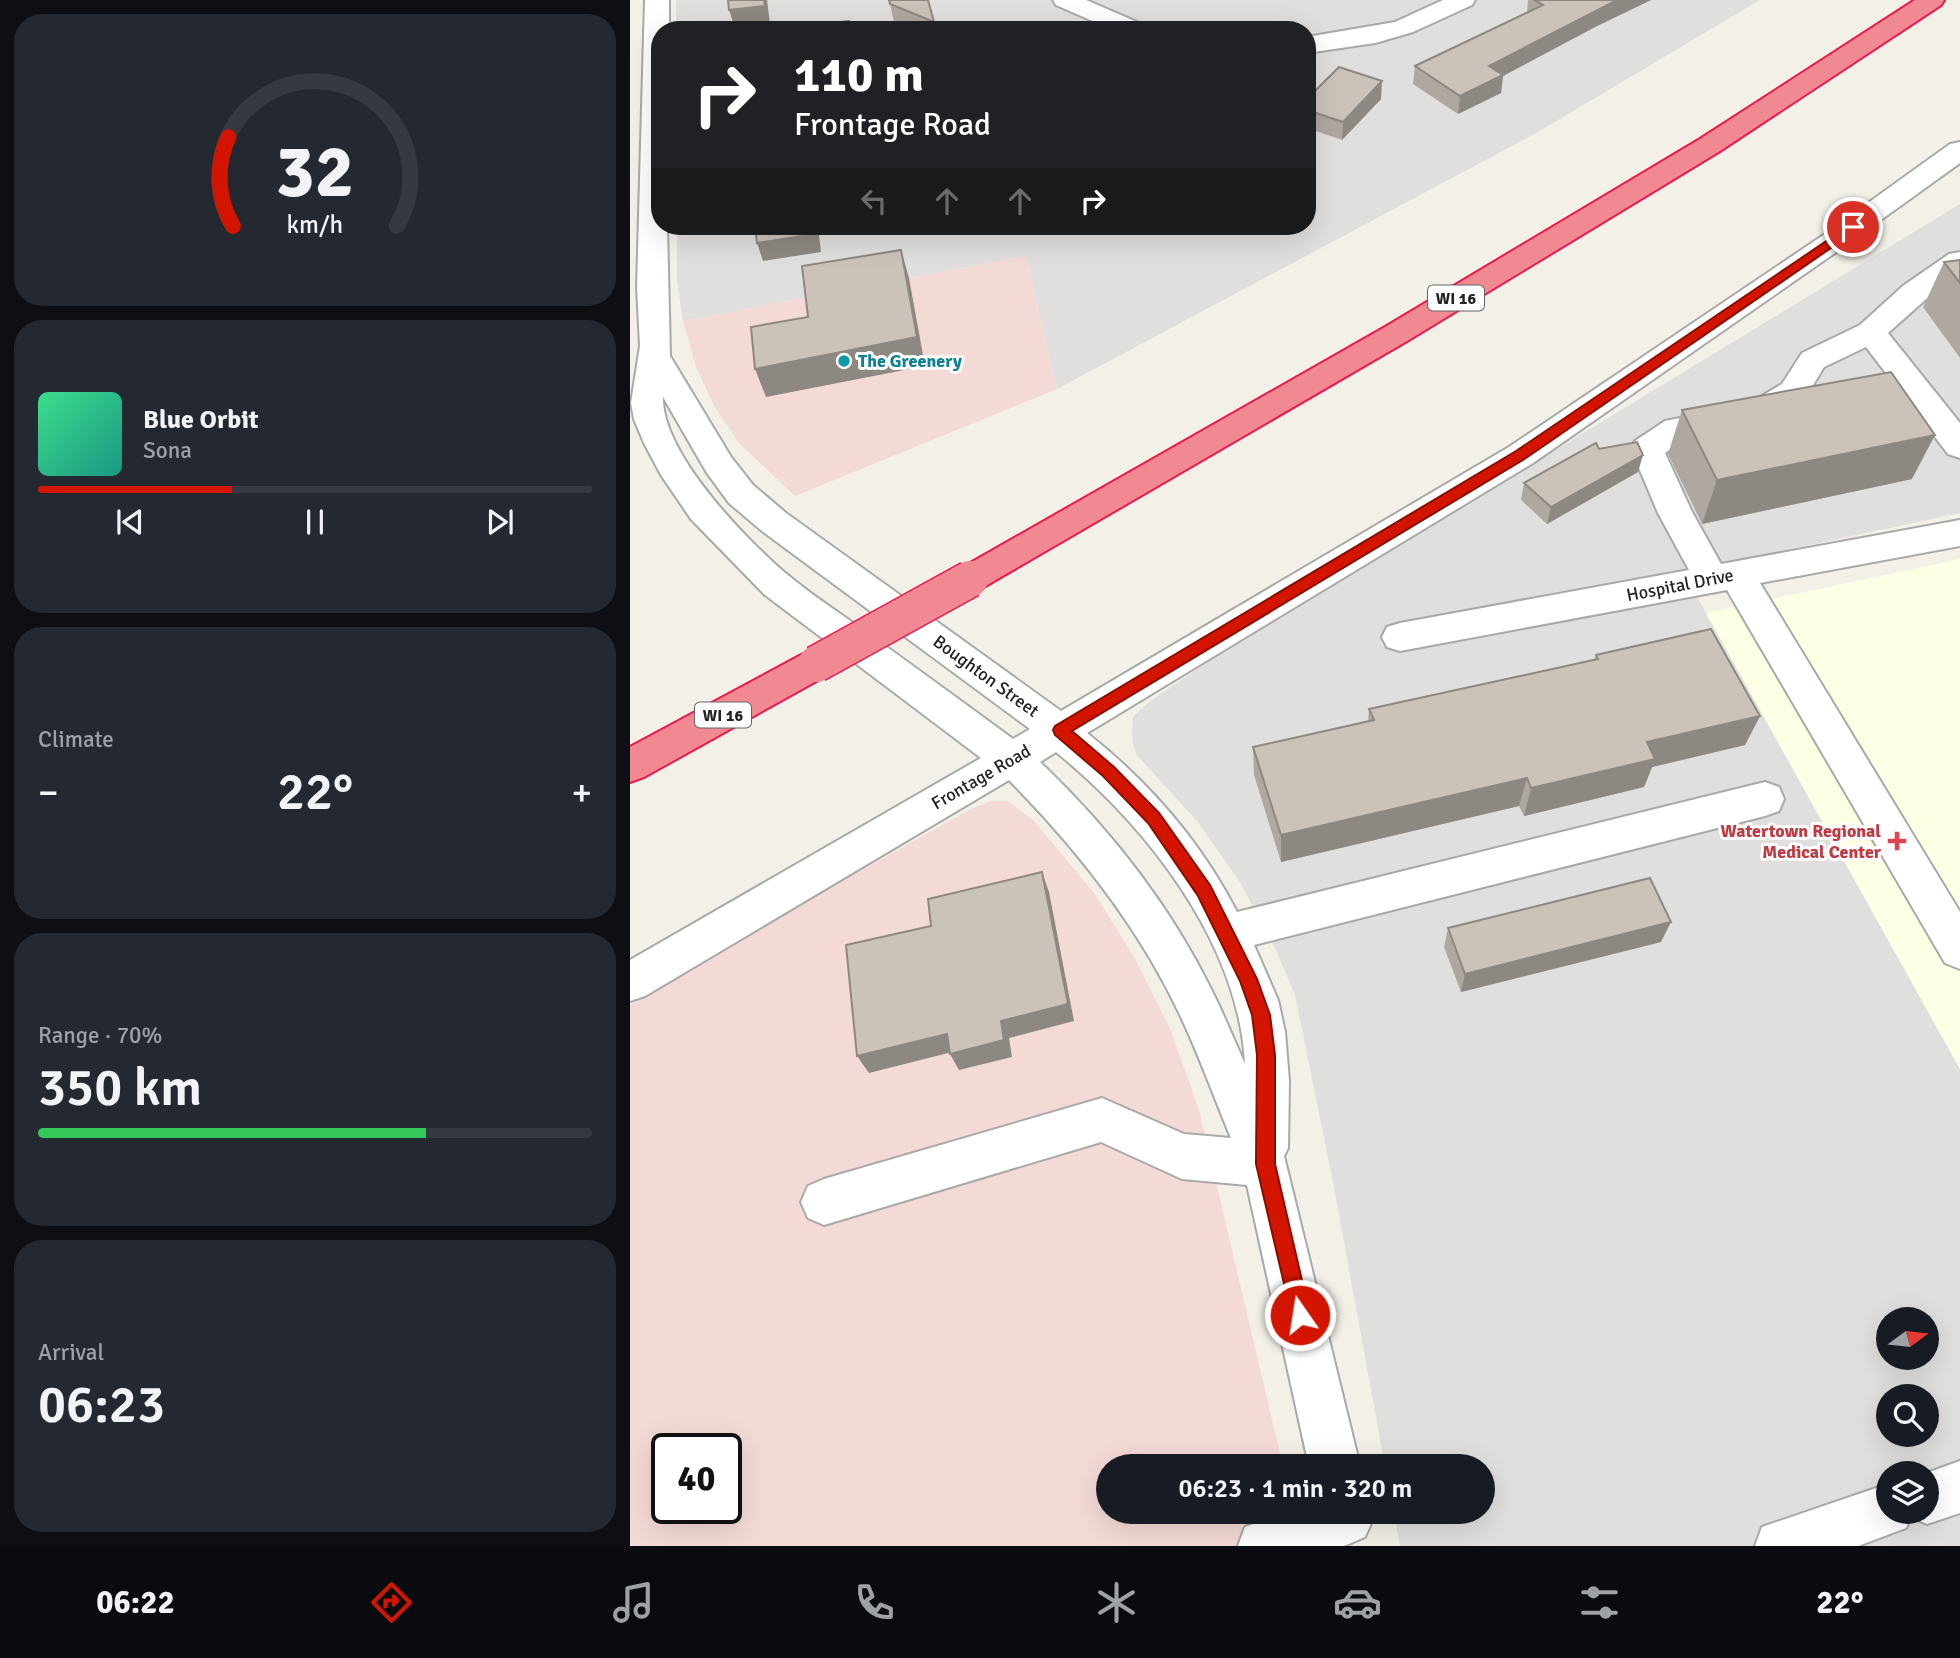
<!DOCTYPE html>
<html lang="en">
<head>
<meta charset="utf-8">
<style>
	:root { --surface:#171b24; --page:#242831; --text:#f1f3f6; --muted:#9ea1a6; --line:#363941; --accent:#d31500 }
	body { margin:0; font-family:Signika,sans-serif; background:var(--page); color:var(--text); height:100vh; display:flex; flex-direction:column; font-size:26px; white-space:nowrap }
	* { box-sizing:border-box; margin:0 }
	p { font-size:23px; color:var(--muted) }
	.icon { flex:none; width:38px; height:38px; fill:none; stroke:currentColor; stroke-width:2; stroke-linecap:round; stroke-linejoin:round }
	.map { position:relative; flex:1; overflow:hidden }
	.sheet { display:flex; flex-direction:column; gap:14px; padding:14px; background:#0d0f14; width:630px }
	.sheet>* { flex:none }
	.banner { position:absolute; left:21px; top:21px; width:665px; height:214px; border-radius:28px; box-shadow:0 7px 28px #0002; background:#202124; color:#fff; overflow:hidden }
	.needle { width:46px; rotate:75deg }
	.controls { position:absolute; left:1246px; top:1307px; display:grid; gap:14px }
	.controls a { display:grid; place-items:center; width:63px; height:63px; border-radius:50%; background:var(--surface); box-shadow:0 7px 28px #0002; font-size:35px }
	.speed { position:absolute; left:21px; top:1433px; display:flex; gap:14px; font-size:35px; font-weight:700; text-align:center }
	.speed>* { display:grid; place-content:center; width:91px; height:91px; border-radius:50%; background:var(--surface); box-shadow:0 7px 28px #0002; line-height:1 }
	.speed .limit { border:4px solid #111; border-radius:10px; background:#fff; color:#111 }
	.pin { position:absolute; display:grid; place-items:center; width:60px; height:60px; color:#fff; margin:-30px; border:4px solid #fff; border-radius:50%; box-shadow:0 2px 7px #0007 }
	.me { position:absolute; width:77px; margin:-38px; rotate:347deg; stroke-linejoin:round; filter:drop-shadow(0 0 5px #0008) }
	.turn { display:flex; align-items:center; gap:24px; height:147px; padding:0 28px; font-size:32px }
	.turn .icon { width:91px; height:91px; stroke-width:2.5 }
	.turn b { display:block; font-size:49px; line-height:60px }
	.lanes { display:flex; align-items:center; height:66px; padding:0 28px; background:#0003; justify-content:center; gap:35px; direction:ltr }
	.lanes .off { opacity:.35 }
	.big { font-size:52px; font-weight:600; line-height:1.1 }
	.sheet .widget { flex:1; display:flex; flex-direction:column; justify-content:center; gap:10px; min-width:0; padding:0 24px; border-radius:28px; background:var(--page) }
	.sheet .dial { align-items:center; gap:0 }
	.dial svg { height:182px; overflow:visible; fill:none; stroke:var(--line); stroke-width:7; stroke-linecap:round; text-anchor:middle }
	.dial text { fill:var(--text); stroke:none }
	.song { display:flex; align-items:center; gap:21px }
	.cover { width:84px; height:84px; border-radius:10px; background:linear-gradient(135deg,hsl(150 70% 55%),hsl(170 70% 35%)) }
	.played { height:7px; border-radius:4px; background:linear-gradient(90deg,var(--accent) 35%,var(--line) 35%) }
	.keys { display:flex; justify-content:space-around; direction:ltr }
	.heat { display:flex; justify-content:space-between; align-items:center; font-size:38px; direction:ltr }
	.charge { height:10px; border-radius:5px; background:linear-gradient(90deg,#34c759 70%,var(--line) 0) }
	.trip { position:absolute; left:466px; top:1454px; width:399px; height:70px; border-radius:35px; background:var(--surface); box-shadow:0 7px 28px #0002; font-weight:600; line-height:70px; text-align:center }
	.menu { display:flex; height:112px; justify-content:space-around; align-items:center; background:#090b0e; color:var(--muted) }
	.menu .icon { width:49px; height:49px }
	.menu .on { color:var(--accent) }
	.menu b { font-size:32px; color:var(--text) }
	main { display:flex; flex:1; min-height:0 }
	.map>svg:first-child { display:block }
	.residential { fill:#e0dfde; fill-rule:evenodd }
	.commercial { fill:#f4dad6; fill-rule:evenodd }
	.education { fill:#fcffe4 }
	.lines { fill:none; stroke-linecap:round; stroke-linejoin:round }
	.minor-casing { stroke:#a9a9a9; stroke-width:4 }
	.highway-casing { stroke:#ec194c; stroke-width:4 }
	.minor { fill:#fff; fill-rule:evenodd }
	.highway { fill:#f08992; fill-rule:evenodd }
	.highway-bridge-casing { stroke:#ec194c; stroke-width:39; stroke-linecap:butt }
	.highway-bridge { stroke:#f08992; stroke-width:36 }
	.wall { fill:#afa8a0 }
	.shaded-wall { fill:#8e8882 }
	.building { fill:#cbc3ba; stroke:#8e8882; stroke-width:2 }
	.route { fill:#d31500; stroke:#890e00; stroke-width:2 }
	.culture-dot { fill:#0f9aa8; stroke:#fff; stroke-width:2.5 }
	.health-dot { fill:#e0444e; stroke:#fff; stroke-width:2.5 }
	.labels { text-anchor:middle; stroke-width:6; stroke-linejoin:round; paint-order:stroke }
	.shield { fill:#fff; stroke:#646464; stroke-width:2 }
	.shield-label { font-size:16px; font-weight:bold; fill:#222 }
	.culture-label { font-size:18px; font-weight:bold; fill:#0d838f; stroke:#fff; text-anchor:start }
	.street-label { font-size:18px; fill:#222; stroke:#fff }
	.health-label { font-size:18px; font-weight:bold; fill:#be3a42; stroke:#fff; text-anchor:end }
</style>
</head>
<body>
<main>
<section class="sheet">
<div class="widget dial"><svg viewBox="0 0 100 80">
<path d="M14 69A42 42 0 1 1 86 69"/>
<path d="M14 69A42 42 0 0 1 12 30" stroke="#d31500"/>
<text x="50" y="56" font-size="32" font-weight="700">32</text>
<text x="50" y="72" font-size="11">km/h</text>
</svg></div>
<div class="widget">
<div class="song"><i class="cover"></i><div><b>Blue Orbit</b><p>Sona</p></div></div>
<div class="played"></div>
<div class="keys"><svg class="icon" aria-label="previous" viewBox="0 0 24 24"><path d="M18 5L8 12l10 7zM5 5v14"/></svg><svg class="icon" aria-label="pause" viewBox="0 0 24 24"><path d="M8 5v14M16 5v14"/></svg><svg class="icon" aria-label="next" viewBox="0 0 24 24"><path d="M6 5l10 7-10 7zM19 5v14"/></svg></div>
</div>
<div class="widget"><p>Climate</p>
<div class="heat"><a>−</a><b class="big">22°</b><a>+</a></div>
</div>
<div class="widget"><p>Range · 70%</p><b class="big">350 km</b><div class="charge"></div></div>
<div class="widget"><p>Arrival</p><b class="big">06:23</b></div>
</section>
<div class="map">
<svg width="1330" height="1546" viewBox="0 0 1330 1546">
	<rect width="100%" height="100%" fill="#f3f0e8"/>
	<!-- residential -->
	<g class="residential">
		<path d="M 46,0 L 1130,0 L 908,132 L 427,389 L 396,256 L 53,321 L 47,280 L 47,226 L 677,226 L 677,30 L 46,30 Z"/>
		<path d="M 1330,204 L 1330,513 L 1053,572 L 1330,1069 L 1330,1546 L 770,1546 L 764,1512 L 852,1512 L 852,1466 L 755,1466 L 703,1182 L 665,995 L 646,950 L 610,882 L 567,821 L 506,754 L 502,738 L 503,717 L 519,702 L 588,655 ZM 1258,1320 L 1297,1320 L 1297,1358 L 1258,1358 ZM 1258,1396 L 1297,1396 L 1297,1435 L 1258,1435 ZM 1258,1474 L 1297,1474 L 1297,1512 L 1258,1512 Z"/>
	</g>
	<!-- commercial -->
	<g class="commercial">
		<path d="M 396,256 L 427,389 L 165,496 L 109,443 L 83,404 L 66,367 L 53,321 Z"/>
		<path d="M 361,801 L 378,801 L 404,821 L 464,893 L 504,957 L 541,1031 L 569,1110 L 653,1466 L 478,1466 L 478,1512 L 663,1512 L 671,1546 L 0,1546 L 0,1005 L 212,881 L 339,810 ZM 37,1449 L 96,1449 L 96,1508 L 37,1508 Z"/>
	</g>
	<!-- education -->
	<path class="education" d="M 1330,559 L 1330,1069 L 1076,613 Z"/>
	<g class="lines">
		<defs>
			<g id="minor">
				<path d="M 15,0 L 39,0 L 39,30 L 30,30 L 30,226 L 37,226 L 40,356 L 101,457 L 123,485 L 156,513 L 431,711 L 879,447 L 1192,236 L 1320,144 L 1330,142 L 1330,163 L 1212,248 L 903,463 L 457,733 C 519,782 571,842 607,912 L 1135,782 L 1149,787 L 1154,799 L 1149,811 L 1135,816 L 624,945 L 648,1000 L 655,1032 L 659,1081 L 658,1148 L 654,1156 L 730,1466 L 679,1466 L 617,1185 L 552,1179 L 471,1142 L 194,1225 L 178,1218 L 171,1202 L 178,1186 L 194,1179 L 472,1098 L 554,1134 L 601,1138 C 584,1097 569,1055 550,1015 C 509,927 447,849 379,780 L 15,996 L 0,1001 L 0,960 L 351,758 L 135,595 L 61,519 L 31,475 L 14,443 L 4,419 L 1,403 L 10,346 L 7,287 ZM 33,397 L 77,473 L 99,503 L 132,531 L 400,729 L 383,739 C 333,702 283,666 232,629 C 208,612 182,595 159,576 C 118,542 31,453 33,397 ZM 426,752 C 517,826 609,943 615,1064 C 604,1040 594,1015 582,991 C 540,905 479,828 410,762 Z"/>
				<path d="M 423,0 L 456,0 L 514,25 L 517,30 L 483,30 L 426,5 Z"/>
				<path d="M 813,0 L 845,0 L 842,5 L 783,32 L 745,43 L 677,53 L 677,37 L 765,22 Z"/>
				<path d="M 1330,252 L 1330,274 L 1295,300 L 1258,333 L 1330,423 L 1330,458 L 1318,454 L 1236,347 L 1194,367 L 1174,400 L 1137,422 L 1055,439 L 1035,453 L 1062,512 L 1091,564 L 1330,520 L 1330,546 L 1130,583 L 1330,912 L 1330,969 L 1315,963 L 1097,590 L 770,651 L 757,647 L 752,637 L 757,627 L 770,623 L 1059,570 L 1028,513 L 1001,449 L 1005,441 L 1035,421 L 1118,404 L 1152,384 L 1172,353 L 1230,325 L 1273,286 L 1319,254 Z"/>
				<path d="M 1330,1461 L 1330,1513 L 1297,1524 L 1281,1517 L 1276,1528 L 1228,1546 L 1125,1546 L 1132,1527 L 1258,1484 L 1258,1512 L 1297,1512 L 1297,1474 L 1294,1474 Z"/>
				<path d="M 658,1512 L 740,1512 L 743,1519 L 735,1537 L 714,1546 L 608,1546 L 615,1527 Z"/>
			</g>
			<g id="highway">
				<path d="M 1285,0 L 1314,0 L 1311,5 L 1090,151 L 777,341 L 352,588 L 340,592 L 328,588 L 323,579 L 328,570 L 755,327 L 1070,139 Z"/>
				<path d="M 186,649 L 199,654 L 204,664 L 199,674 L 14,777 L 0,782 L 0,747 L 173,654 Z"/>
			</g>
		</defs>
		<!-- minor casing -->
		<use href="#minor" class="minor-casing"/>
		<!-- highway casing -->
		<use href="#highway" class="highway-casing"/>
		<!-- minor -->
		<use href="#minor" class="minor"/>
		<!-- highway -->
		<use href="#highway" class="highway"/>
		<defs>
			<path id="highway-bridge" d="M 186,664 L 340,579"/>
		</defs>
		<!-- highway-bridge casing -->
		<use href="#highway-bridge" class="highway-bridge-casing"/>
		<!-- highway-bridge -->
		<use href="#highway-bridge" class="highway-bridge"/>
	</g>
	<!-- wall -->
	<g class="wall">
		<path d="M 259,0 L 298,0 L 305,30 L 283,30 L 264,22 Z"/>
		<path d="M 898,0 L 1021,0 L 967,26 L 873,76 L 871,93 L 828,114 L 783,84 L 785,66 L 897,13 Z"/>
		<path d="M 677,99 L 751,99 L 712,140 L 677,128 Z"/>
		<path d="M 1330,260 L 1330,358 L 1293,307 L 1314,262 Z"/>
		<path d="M 1052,410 L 1282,479 L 1072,524 L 1038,454 Z"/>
		<path d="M 969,449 L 1008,472 L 917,524 L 891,500 L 894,483 Z"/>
		<path d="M 966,655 L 1130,716 L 1115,745 L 1022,767 L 1014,787 L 894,816 L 889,806 L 651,862 L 624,775 L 623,747 L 738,722 L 739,709 L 964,660 Z"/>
		<path d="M 818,928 L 1031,942 L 831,992 L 814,947 Z"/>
	</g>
	<!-- shaded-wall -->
	<g class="shaded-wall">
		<path d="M 134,0 L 137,0 L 140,23 L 105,28 L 99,10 Z"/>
		<path d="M 987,0 L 1021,0 L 967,26 L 873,76 L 871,93 L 828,114 L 830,96 L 859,66 Z"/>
		<path d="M 752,81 L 751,99 L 712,140 L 713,122 Z"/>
		<path d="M 184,226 L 188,226 L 191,252 L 133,261 L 127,243 Z"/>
		<path d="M 271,250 L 279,278 L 295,366 L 136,397 L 125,369 Z"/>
		<path d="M 1305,435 L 1282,479 L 1072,524 L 1087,480 Z"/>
		<path d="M 1013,455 L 1008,472 L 917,524 L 921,507 Z"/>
		<path d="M 1130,716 L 1115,745 L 1022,767 L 1014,787 L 894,816 L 901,788 L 1017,742 Z"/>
		<path d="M 897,778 L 889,806 L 651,862 L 651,835 Z"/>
		<path d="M 412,872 L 419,892 L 444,1021 L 379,1038 L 382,1057 L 329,1070 L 320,1054 L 371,1021 Z"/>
		<path d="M 1041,922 L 1031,942 L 831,992 L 835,974 Z"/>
		<path d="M 317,1034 L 326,1051 L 239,1073 L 227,1056 Z"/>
	</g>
	<!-- building -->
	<g class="building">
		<path d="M 98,0 L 134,0 L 135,6 L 99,10 Z"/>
		<path d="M 259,0 L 298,0 L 304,22 L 260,4 Z"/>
		<path d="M 904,0 L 987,0 L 859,66 L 873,75 L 830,96 L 785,66 L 913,5 Z"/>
		<path d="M 219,21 L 220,30 L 160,30 L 159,29 Z"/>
		<path d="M 709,67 L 752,81 L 713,122 L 677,110 L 677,99 Z"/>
		<path d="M 125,226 L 184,226 L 185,234 L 127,243 Z"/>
		<path d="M 271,250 L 287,337 L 125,369 L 121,327 L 178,317 L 172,266 Z"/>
		<path d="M 1330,260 L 1330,283 L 1314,262 Z"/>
		<path d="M 1261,372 L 1305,435 L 1087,480 L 1052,410 Z"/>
		<path d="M 1007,442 L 1013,455 L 921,507 L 894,483 L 966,443 L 969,449 Z"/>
		<path d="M 1081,629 L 1130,716 L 1017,742 L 1025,759 L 901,788 L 897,778 L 651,835 L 623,747 L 744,720 L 739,709 L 968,659 L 966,655 Z"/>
		<path d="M 412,872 L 438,1004 L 371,1021 L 374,1040 L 320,1054 L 317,1034 L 227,1056 L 216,945 L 301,926 L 298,899 Z"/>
		<path d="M 1020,878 L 1041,922 L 835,974 L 818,928 Z"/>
	</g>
	<!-- route -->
	<path class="route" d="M 1223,223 L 1229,227 L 1227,230 L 896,458 L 442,731 L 484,767 L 529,813 L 580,885 L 627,979 L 640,1015 L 645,1055 L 645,1164 L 680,1315 L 677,1322 L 670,1325 L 663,1322 L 626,1164 L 627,1055 L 622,1015 L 610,981 L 568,896 L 518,823 L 473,776 L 425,735 L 423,730 L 425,726 L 886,451 Z"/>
	<!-- markers -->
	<circle class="culture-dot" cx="214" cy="361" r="7"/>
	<path class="health-dot" d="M1263.5 830.5h7v7h7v7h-7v7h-7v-7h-7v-7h7z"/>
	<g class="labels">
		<!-- shield labels -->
		<g class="shield">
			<rect x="798" y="285.5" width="56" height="25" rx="5"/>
			<rect x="65" y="702.5" width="56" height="25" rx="5"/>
		</g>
		<g class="shield-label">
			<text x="826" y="304">WI 16</text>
			<text x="93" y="721">WI 16</text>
		</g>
		<!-- culture labels -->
		<g class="culture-label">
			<text x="228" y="367">The Greenery</text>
		</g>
		<!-- street labels -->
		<g class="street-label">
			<text transform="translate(1050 585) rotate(-11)" y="6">Hospital Drive</text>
			<text transform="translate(356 676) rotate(36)" y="6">Boughton Street</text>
			<text transform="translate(351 777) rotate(-30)" y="6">Frontage Road</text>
		</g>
		<!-- health labels -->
		<g class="health-label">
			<text x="1251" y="837">Watertown Regional<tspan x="1251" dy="21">Medical Center</tspan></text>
		</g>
	</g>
</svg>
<div class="controls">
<a><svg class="needle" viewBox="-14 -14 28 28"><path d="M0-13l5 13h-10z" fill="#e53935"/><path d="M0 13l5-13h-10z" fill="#9ea1a6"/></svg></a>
<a><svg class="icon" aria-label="search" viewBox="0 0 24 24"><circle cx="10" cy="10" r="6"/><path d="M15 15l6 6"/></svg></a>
<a><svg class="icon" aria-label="layers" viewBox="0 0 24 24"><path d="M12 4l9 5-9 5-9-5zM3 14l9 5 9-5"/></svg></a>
</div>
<div class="speed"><div class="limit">40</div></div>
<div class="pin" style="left:1223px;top:227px;background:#d93025"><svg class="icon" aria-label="arrive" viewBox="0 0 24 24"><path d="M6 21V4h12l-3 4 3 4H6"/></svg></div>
<svg class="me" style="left:670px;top:1315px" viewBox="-20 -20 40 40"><circle r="17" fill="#d31500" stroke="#fff" stroke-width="3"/><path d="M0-11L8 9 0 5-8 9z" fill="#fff"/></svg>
<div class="trip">06:23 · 1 min · 320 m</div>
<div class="banner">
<div class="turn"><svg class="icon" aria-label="right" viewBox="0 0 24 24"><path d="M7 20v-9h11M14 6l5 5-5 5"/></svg><div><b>110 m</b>Frontage Road</div></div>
<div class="lanes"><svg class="icon off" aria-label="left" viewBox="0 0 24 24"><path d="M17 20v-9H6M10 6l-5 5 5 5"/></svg><svg class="icon off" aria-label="ahead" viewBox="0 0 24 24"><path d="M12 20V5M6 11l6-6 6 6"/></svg><svg class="icon off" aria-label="ahead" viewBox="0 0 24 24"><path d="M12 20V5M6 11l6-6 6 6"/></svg><svg class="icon" aria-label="right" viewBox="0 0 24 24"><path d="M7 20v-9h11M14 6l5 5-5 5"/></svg></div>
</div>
</div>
</main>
<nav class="menu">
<b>06:22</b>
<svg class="icon on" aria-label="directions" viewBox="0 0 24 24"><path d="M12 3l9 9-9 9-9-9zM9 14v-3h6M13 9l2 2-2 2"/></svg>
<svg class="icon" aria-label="music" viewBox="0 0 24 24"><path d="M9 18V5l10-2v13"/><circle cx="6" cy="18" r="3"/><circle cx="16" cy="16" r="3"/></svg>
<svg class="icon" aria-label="phone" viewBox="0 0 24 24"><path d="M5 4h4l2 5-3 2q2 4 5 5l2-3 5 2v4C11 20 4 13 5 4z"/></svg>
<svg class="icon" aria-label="climate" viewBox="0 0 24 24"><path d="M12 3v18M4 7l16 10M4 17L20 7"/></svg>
<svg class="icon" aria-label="car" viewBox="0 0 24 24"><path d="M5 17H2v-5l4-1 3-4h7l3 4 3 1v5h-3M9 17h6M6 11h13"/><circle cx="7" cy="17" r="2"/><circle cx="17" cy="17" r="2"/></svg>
<svg class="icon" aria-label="filters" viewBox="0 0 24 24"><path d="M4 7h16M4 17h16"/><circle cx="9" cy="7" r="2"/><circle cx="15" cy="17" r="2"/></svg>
<b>22°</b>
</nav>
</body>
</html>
